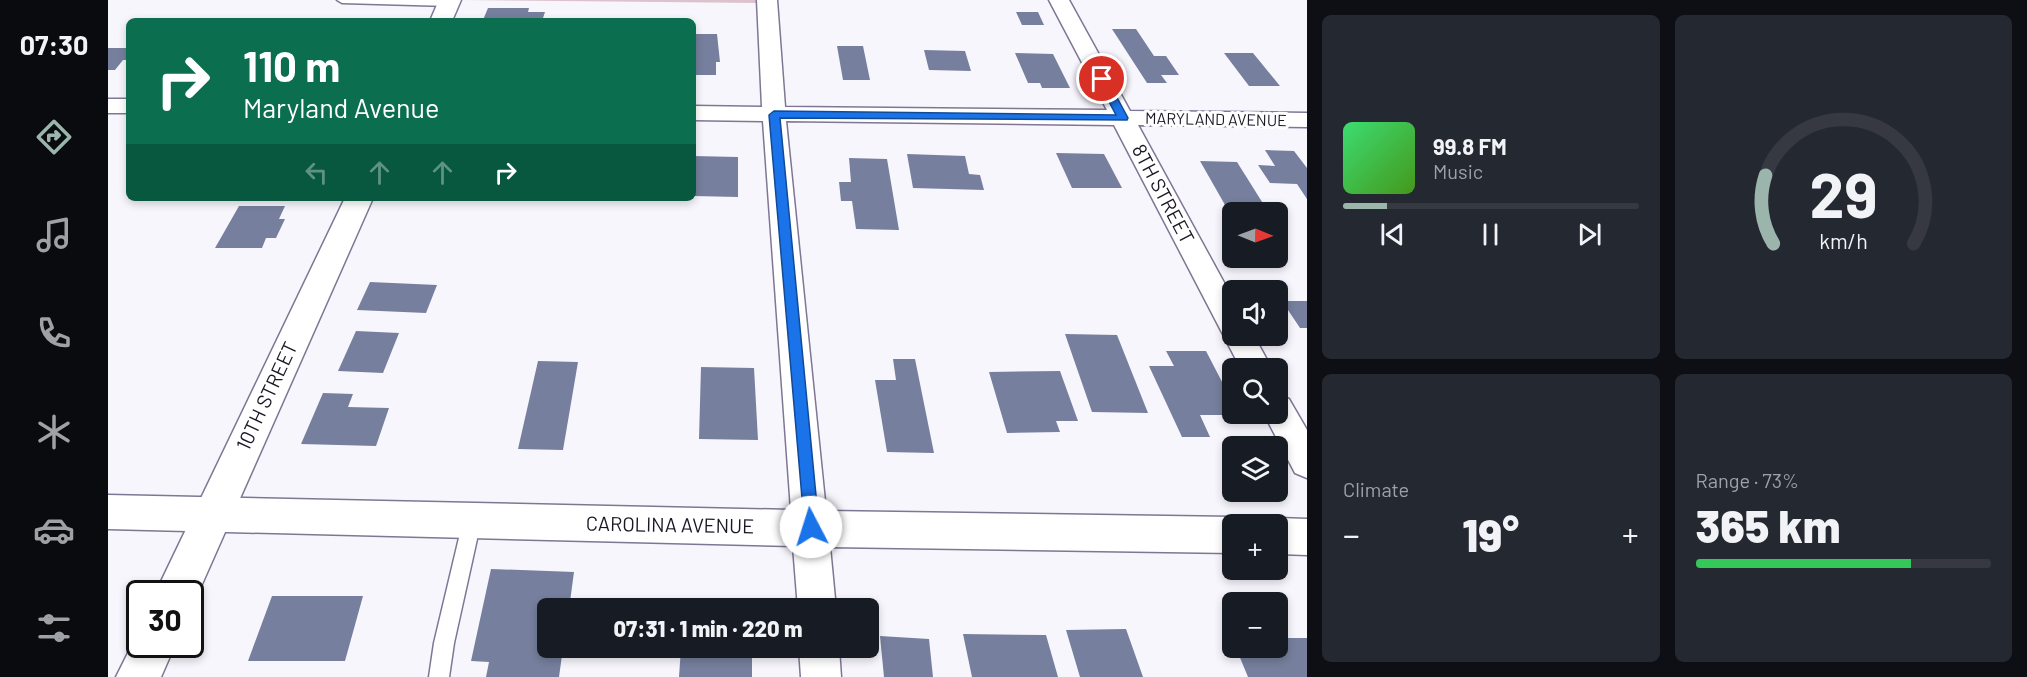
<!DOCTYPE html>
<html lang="en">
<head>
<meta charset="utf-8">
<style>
	:root { --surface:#171b24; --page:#242831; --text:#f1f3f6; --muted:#9ea1a6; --line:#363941; --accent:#9cb5ac }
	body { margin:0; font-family:Barlow,sans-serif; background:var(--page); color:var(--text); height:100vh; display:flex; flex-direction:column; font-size:22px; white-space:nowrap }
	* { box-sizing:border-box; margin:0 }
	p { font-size:20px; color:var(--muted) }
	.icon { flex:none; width:33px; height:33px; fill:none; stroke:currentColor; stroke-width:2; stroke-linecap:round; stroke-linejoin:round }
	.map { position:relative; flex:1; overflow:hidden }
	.panel { display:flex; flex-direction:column; gap:15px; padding:15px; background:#0d0f14; width:720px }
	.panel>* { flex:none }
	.hud { position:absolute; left:18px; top:18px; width:570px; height:183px; border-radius:9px; box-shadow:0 3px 9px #0003; background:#0b6e4f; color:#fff; overflow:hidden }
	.needle { width:39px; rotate:91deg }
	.fabs { position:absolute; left:1114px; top:202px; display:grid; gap:12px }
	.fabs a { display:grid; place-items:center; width:66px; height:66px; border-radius:9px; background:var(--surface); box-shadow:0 3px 9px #0003; font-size:30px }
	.speed { position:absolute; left:18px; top:580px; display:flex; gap:12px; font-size:30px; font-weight:700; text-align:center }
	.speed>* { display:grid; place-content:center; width:78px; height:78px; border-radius:50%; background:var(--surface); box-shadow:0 3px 9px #0003; line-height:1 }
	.speed .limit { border:3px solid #111; border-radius:9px; background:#fff; color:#111 }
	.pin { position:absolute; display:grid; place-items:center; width:51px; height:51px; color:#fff; margin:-26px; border:3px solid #fff; border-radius:50%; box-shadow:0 2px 6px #0007 }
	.me { position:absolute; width:66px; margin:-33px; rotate:355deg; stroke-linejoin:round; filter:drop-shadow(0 0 4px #0008) }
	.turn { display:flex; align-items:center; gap:21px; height:126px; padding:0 18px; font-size:27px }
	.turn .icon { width:78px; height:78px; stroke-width:2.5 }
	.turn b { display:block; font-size:42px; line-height:51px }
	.lanes { display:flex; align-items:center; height:57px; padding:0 18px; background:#0003; justify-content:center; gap:30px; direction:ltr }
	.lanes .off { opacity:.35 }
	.big { font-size:45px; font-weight:800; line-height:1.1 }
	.panel .card { flex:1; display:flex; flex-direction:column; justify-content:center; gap:9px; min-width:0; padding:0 21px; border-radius:9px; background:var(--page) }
	.panel .dial { align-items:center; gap:0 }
	.dial svg { height:156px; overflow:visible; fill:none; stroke:var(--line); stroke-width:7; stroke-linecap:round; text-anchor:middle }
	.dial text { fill:var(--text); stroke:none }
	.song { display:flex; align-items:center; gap:18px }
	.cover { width:72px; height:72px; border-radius:9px; background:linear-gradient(135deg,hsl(140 70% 55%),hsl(100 70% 35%)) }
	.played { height:6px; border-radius:3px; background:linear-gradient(90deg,var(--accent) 15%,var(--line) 15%) }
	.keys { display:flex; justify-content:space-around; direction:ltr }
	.heat { display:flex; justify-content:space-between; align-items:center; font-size:33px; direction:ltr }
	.charge { height:9px; border-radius:4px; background:linear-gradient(90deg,#34c759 73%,var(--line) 0) }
	.panel .tiles { flex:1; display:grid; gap:15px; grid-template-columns:repeat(2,1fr) }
	.trip { position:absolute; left:429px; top:598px; width:342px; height:60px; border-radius:9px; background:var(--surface); box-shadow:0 3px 9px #0003; font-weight:800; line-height:60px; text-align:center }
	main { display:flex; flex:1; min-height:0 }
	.tab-bar { display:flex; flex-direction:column; width:108px; justify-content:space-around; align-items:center; background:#090b0e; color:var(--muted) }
	.tab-bar .icon { width:42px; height:42px }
	.tab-bar .active { color:var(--accent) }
	.tab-bar b { font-size:27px; color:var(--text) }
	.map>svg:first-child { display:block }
	.green { fill:#dcc2cc }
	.building { fill:#767f9d }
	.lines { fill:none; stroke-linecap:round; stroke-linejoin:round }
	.service-casing { stroke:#7f7694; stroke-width:3 }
	.minor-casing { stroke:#7f7694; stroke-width:3 }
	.tertiary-casing { stroke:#7f7694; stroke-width:3 }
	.service { fill:#fff; fill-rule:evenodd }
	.minor { fill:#fff; fill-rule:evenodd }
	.tertiary { fill:#fff; fill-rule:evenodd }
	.route { fill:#1a73e8; stroke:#114b97; stroke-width:1.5 }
	.labels { text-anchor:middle; stroke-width:6; stroke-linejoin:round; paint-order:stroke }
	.far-street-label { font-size:16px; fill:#1a1622; stroke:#fff }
	.street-label { font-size:20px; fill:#1a1622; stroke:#fff }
</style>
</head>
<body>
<main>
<nav class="tab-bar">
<b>07:30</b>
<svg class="icon active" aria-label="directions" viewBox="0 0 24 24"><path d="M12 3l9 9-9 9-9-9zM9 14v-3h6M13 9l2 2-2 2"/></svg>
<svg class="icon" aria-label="music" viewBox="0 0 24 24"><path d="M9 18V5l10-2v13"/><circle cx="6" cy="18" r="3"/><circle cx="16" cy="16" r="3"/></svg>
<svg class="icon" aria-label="phone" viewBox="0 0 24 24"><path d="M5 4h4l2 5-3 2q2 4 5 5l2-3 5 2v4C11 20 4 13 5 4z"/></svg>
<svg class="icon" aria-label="climate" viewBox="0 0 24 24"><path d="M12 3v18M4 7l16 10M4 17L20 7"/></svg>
<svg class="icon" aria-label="car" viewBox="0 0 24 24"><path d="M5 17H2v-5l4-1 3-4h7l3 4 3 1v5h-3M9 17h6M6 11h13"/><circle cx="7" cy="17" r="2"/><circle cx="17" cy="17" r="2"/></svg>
<svg class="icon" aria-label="filters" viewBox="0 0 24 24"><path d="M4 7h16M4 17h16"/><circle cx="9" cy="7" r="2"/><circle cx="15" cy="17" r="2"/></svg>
</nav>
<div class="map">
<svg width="1199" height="677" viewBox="0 0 1199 677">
	<rect width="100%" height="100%" fill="#f8f6fd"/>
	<!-- green -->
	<path class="green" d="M 354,0 L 649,0 L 649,3 Z"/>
	<!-- building -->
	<g class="building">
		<path d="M 380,8 L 421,8 L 420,12 L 437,12 L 434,21 L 379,21 L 375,20 Z"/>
		<path d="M 908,12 L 930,12 L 936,25 L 914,25 Z"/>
		<path d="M 1004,29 L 1028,29 L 1046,56 L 1058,56 L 1071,75 L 1053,75 L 1059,83 L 1039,83 Z"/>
		<path d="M 585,34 L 609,34 L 612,62 L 608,62 L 608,75 L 585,75 Z"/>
		<path d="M 729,46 L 755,46 L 762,80 L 735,80 Z"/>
		<path d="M 0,48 L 21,48 L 21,60 L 15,60 L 7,70 L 0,70 Z"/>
		<path d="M 816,50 L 857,51 L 863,71 L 821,70 Z"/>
		<path d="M 907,53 L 945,54 L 962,88 L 934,88 L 932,83 L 920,83 Z"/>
		<path d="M 1116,53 L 1145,53 L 1172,86 L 1141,86 Z"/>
		<path d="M 1157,150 L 1186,151 L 1199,168 L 1199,199 L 1189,184 L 1162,183 L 1150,165 L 1167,166 Z"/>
		<path d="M 948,153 L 996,154 L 1014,188 L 964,188 Z"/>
		<path d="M 799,154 L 857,156 L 861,174 L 872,175 L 876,190 L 805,188 Z"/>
		<path d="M 585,156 L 630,157 L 630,197 L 585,196 Z"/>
		<path d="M 741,158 L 779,159 L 791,230 L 748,229 L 744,201 L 733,201 L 731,182 L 743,182 Z"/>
		<path d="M 1092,161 L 1129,162 L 1161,213 L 1121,212 Z"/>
		<path d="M 131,206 L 177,206 L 171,219 L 177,219 L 168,238 L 158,238 L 154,248 L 107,248 Z"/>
		<path d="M 262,282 L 329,285 L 318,313 L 249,310 Z"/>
		<path d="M 1174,301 L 1199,301 L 1199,328 L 1192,328 Z"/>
		<path d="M 248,331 L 291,333 L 275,373 L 230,371 Z"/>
		<path d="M 957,334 L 1009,335 L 1040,413 L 984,412 Z"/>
		<path d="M 1058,351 L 1098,351 L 1125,403 L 1125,415 L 1092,415 L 1102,437 L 1074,437 L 1041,366 L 1066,366 Z"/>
		<path d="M 785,359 L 807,359 L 826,453 L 779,452 L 767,380 L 788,380 Z"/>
		<path d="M 430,361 L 470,362 L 455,450 L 410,449 Z"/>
		<path d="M 593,367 L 646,368 L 650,440 L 591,439 Z"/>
		<path d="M 952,371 L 970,421 L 948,421 L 952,432 L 899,433 L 881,372 Z"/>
		<path d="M 215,393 L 245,394 L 240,407 L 281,408 L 268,446 L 193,444 Z"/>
		<path d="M 383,569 L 466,572 L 461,609 L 440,609 L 440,648 L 455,648 L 451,677 L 378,677 L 381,662 L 363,661 Z"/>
		<path d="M 164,596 L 255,596 L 237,661 L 140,661 Z"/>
		<path d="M 1018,629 L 1035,677 L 972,677 L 958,630 Z"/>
		<path d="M 855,634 L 938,635 L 950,677 L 864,677 Z"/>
		<path d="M 772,636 L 821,639 L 825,677 L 776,677 Z"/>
		<path d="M 1170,638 L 1199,638 L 1199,677 L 1140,677 L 1128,648 L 1170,648 Z"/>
		<path d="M 573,648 L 644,648 L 644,677 L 571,677 Z"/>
	</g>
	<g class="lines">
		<defs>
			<g id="service">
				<path d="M 229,0 L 338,0 L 346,3 L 341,6 L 234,3 Z"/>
				<path d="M 364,512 L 370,515 L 373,521 L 346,643 L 341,677 L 321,677 L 326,643 L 355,521 L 358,515 Z"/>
			</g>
			<g id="minor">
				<path d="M 649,0 L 669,0 L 677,107 L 999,110 L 941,0 L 961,0 L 1022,111 L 1199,113 L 1199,127 L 1030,125 L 1125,299 L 1125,336 L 1146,336 L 1164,369 L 1133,369 L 1006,125 L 678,121 L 718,511 L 1125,517 L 1139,525 L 1125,525 L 1125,553 L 722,547 L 728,609 L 690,609 L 685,546 L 0,529 L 0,495 L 683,510 L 655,121 L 585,120 L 585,106 L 654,107 Z"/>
				<rect x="0" y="99" width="21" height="14"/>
				<path d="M 1170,395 L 1181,399 L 1199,430 L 1199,478 L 1187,473 L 1156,414 L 1170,414 Z"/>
				<path d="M 1170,518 L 1199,519 L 1199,555 L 1170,554 L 1170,525 L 1156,525 Z"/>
				<path d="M 691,648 L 731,648 L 733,677 L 693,677 Z"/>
			</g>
			<g id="tertiary">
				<path d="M 331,0 L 353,0 L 344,21 L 322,21 Z"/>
				<path d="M 237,198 L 265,198 L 83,609 L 82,594 L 47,594 Z"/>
				<path d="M 32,629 L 32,645 L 67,645 L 53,677 L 8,677 Z"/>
			</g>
		</defs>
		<!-- service casing -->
		<use href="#service" class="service-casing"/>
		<!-- minor casing -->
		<use href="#minor" class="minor-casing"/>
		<!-- tertiary casing -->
		<use href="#tertiary" class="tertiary-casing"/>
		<!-- service -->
		<use href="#service" class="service"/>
		<!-- minor -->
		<use href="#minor" class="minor"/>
		<!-- tertiary -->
		<use href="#tertiary" class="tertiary"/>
	</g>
	<!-- route -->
	<path class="route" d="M 994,76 L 999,79 L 1020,118 L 1019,120 L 672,118 L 711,527 L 709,533 L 703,535 L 697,533 L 661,115 L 666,111 L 1008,115 L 989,79 Z"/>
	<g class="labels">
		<!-- far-street labels -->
		<g class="far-street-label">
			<text transform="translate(1108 119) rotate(1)" y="6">MARYLAND AVENUE</text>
		</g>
		<!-- street labels -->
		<g class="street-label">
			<text transform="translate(1055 194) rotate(62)" y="7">8TH STREET</text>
			<text transform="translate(159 396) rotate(-65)" y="7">10TH STREET</text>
			<text transform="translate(562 525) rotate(1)" y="7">CAROLINA AVENUE</text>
		</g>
	</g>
</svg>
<div class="fabs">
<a><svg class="needle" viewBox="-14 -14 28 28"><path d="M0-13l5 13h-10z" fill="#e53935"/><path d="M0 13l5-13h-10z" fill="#9ea1a6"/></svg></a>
<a><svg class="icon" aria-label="sound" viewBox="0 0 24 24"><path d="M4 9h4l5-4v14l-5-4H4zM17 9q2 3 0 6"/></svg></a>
<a><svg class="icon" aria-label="search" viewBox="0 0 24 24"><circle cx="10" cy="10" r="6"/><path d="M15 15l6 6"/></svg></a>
<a><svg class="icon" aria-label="layers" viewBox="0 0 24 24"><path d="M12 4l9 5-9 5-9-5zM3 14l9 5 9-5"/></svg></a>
<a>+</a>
<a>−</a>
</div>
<div class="speed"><div class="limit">30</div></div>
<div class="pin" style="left:994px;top:79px;background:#d93025"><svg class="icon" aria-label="arrive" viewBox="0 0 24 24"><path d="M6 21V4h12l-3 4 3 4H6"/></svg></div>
<svg class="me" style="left:703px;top:527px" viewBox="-20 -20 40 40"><circle r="19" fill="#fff"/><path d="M0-13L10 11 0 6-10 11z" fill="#1a73e8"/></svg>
<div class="trip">07:31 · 1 min · 220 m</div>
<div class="hud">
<div class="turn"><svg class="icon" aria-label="right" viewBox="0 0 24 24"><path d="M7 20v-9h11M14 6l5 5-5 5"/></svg><div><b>110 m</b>Maryland Avenue</div></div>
<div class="lanes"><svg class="icon off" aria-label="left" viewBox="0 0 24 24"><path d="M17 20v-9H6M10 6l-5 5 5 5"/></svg><svg class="icon off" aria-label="ahead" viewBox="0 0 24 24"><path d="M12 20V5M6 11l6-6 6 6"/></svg><svg class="icon off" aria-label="ahead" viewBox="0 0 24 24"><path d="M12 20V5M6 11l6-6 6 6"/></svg><svg class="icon" aria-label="right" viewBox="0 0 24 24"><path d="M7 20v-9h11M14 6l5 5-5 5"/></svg></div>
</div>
</div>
<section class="panel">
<div class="tiles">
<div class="card">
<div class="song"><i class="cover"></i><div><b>99.8 FM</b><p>Music</p></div></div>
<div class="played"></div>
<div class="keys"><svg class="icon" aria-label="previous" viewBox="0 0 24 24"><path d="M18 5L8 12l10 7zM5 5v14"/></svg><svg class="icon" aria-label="pause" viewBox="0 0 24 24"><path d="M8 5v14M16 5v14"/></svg><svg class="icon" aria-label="next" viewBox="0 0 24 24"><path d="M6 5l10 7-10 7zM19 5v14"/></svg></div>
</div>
<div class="card dial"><svg viewBox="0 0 100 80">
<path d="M14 69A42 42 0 1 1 86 69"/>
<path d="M14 69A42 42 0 0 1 10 34" stroke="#9cb5ac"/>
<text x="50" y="56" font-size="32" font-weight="700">29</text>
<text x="50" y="72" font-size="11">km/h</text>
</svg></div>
<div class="card"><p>Climate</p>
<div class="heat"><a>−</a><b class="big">19°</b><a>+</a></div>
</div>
<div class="card"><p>Range · 73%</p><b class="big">365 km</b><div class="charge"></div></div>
</div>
</section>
</main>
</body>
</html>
